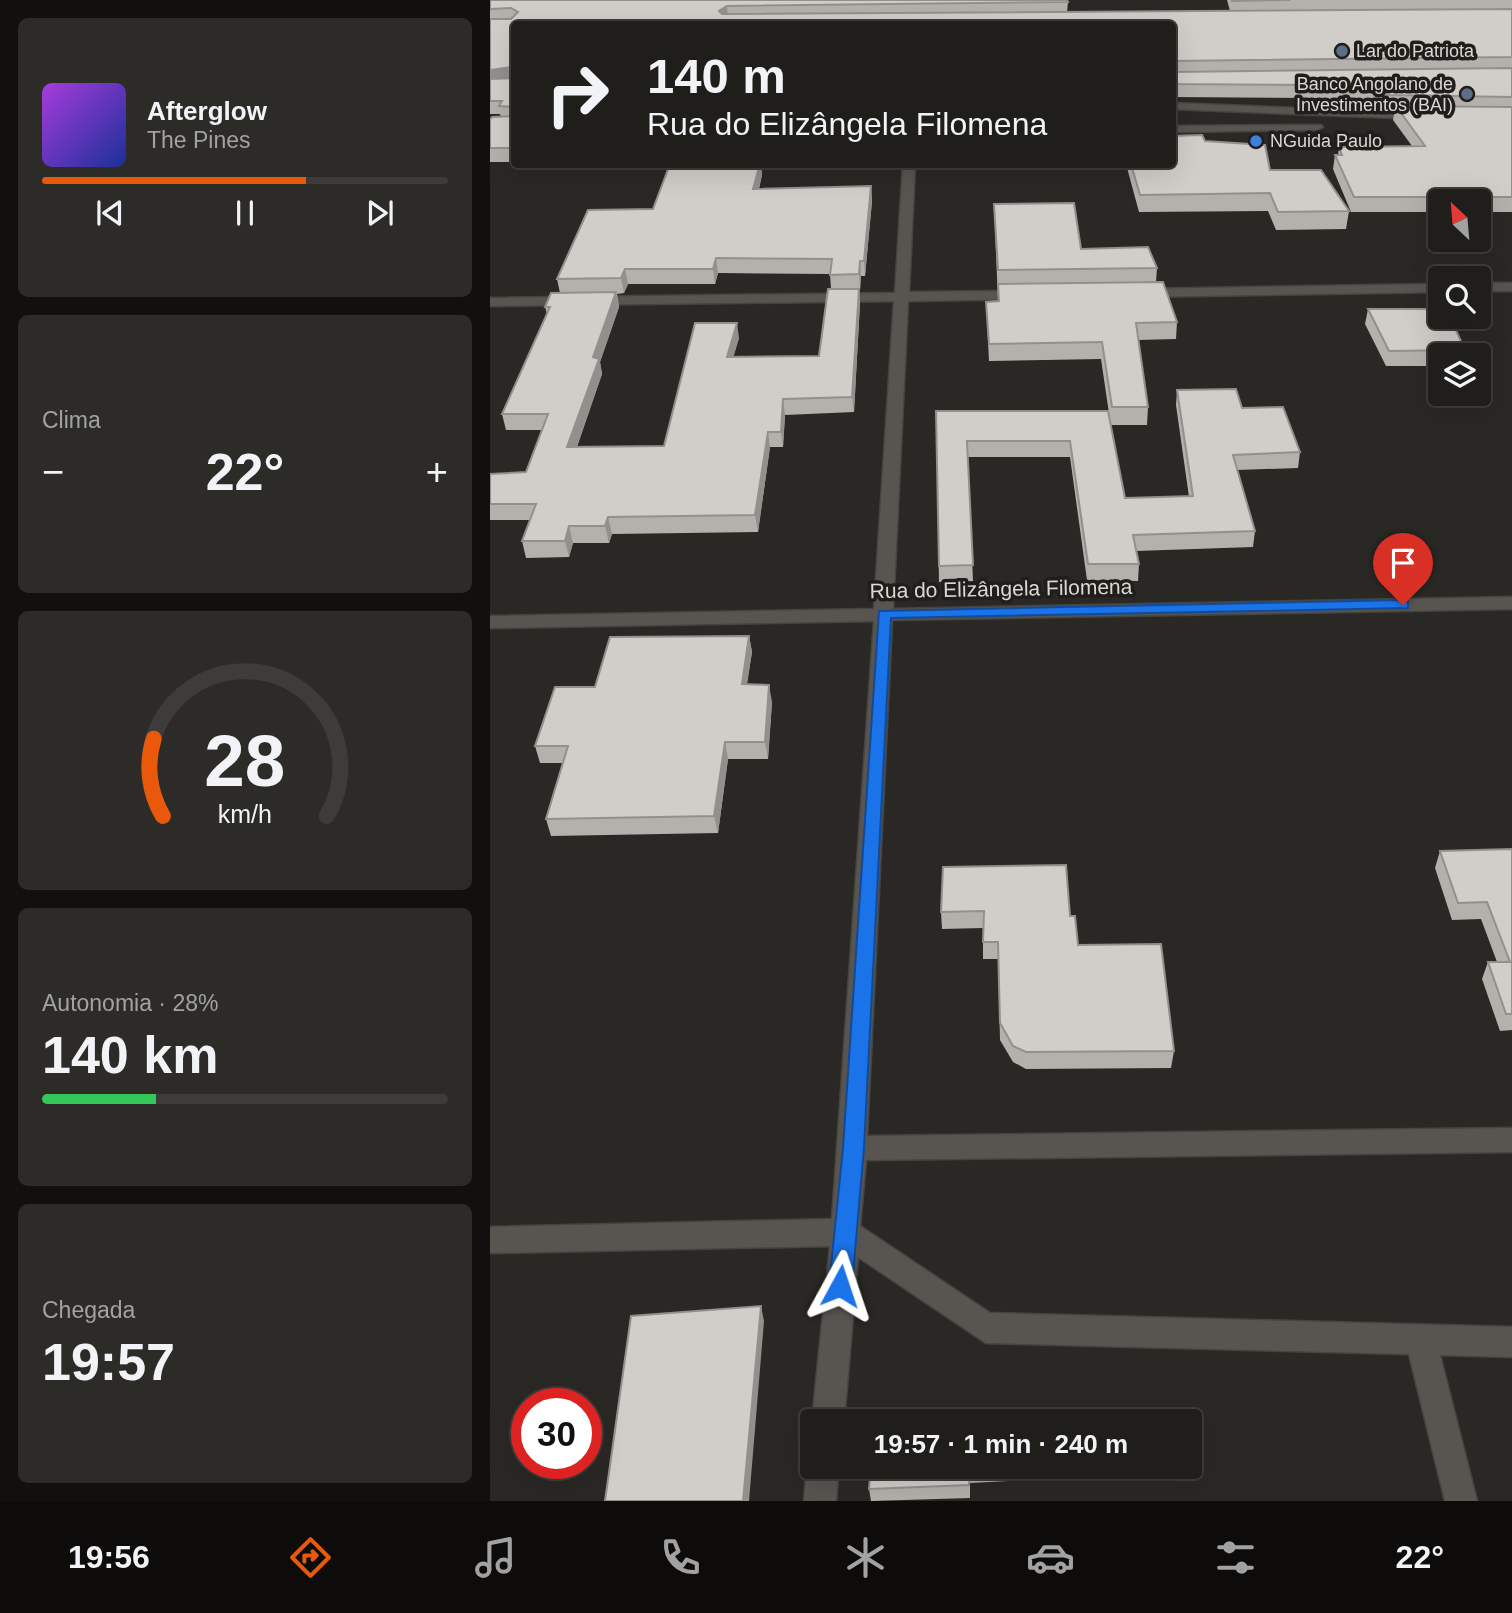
<!DOCTYPE html>
<html lang="pt">
<head>
<meta charset="utf-8">
<style>
	:root { --surface:#201e1b; --page:#2d2b28; --text:#f1f3f6; --muted:#a2a2a3; --line:#3d3c3a; --accent:#ea580c }
	body { margin:0; font-family:Arial,sans-serif; background:var(--page); color:var(--text); height:100vh; display:flex; flex-direction:column; font-size:26px; white-space:nowrap }
	* { box-sizing:border-box; margin:0 }
	p { font-size:23px; color:var(--muted) }
	.icon { flex:none; width:38px; height:38px; fill:none; stroke:currentColor; stroke-width:2; stroke-linecap:round; stroke-linejoin:round }
	.map { position:relative; flex:1; overflow:hidden }
	.side { display:flex; flex-direction:column; gap:18px; padding:18px; background:#12100f; width:490px }
	.side>* { flex:none }
	.banner { position:absolute; left:21px; top:21px; width:665px; height:147px; border-radius:7px; box-shadow:0 7px 28px #0002,0 0 0 2px var(--line); background:#201e1b; color:var(--text); overflow:hidden }
	.needle { width:46px; rotate:334deg }
	.controls { position:absolute; left:938px; top:189px; display:grid; gap:14px }
	.controls a { display:grid; place-items:center; width:63px; height:63px; border-radius:7px; background:var(--surface); box-shadow:0 7px 28px #0002,0 0 0 2px var(--line); font-size:35px }
	.speed { position:absolute; left:21px; top:1388px; display:flex; gap:14px; font-size:35px; font-weight:700; text-align:center }
	.speed>* { display:grid; place-content:center; width:91px; height:91px; border-radius:50%; background:var(--surface); box-shadow:0 7px 28px #0002,0 0 0 2px var(--line); line-height:1 }
	.speed .limit { border:10px solid #d22; background:#fff; color:#111 }
	.pin { position:absolute; display:grid; place-items:center; width:60px; height:60px; color:#fff; margin:-72px -30px; border-radius:50% 50% 50% 0; rotate:-45deg; box-shadow:0 0 7px #0007 }
	.pin .icon { rotate:45deg }
	.me { position:absolute; width:77px; margin:-38px; rotate:5deg; stroke-linejoin:round; filter:drop-shadow(0 0 5px #0008) }
	.turn { display:flex; align-items:center; gap:24px; height:147px; padding:0 21px; font-size:32px }
	.turn .icon { width:91px; height:91px; stroke-width:2.5 }
	.turn b { display:block; font-size:49px; line-height:60px }
	.big { font-size:52px; font-weight:700; line-height:1.1 }
	.side .widget { flex:1; display:flex; flex-direction:column; justify-content:center; gap:10px; min-width:0; padding:0 24px; border-radius:10px; background:var(--page) }
	.side .dial { align-items:center; gap:0 }
	.dial svg { height:182px; overflow:visible; fill:none; stroke:var(--line); stroke-width:7; stroke-linecap:round; text-anchor:middle }
	.dial text { fill:var(--text); stroke:none }
	.song { display:flex; align-items:center; gap:21px }
	.cover { width:84px; height:84px; border-radius:10px; background:linear-gradient(135deg,hsl(280 70% 55%),hsl(230 70% 35%)) }
	.played { height:7px; border-radius:4px; background:linear-gradient(90deg,var(--accent) 65%,var(--line) 65%) }
	.keys { display:flex; justify-content:space-around; direction:ltr }
	.heat { display:flex; justify-content:space-between; align-items:center; font-size:38px; direction:ltr }
	.charge { height:10px; border-radius:5px; background:linear-gradient(90deg,#34c759 28%,var(--line) 0) }
	.trip { position:absolute; left:310px; top:1409px; width:402px; height:70px; border-radius:7px; background:var(--surface); box-shadow:0 7px 28px #0002,0 0 0 2px var(--line); font-weight:700; line-height:70px; text-align:center }
	.menu { display:flex; height:112px; justify-content:space-around; align-items:center; background:#0d0c0b; color:var(--muted) }
	.menu .icon { width:49px; height:49px }
	.menu .current { color:var(--accent) }
	.menu b { font-size:32px; color:var(--text) }
	main { display:flex; flex:1; min-height:0 }
	.map>svg:first-child { display:block }
	.lines { fill:none; stroke-linecap:round; stroke-linejoin:round }
	.street-casing { stroke:#464441; stroke-width:3 }
	.secondary-casing { stroke:#464441; stroke-width:3 }
	.street { fill:#585551; fill-rule:evenodd }
	.secondary { fill:#585551; fill-rule:evenodd }
	.wall { fill:#b4b1ad; fill-rule:evenodd }
	.shaded-wall { fill:#92908d }
	.building { fill:#d1cec9; stroke:#92908d; stroke-width:2 }
	.route { fill:#1a73e8; stroke:#114b97; stroke-width:2 }
	.service-dot { fill:#5c6f8a; stroke:#201e1a; stroke-width:2.5 }
	.shop-dot { fill:#3f7fe0; stroke:#201e1a; stroke-width:2.5 }
	.labels { text-anchor:middle; stroke-width:7; stroke-linejoin:round; paint-order:stroke }
	.far-poi-label { font-size:18px; fill:#d9d8d5; stroke:#201e1a; text-anchor:start }
	.street-label { font-size:21px; fill:#d9d8d5; stroke:#201e1a }
</style>
</head>
<body>
<main>
<section class="side">
<div class="widget">
<div class="song"><i class="cover"></i><div><b>Afterglow</b><p>The Pines</p></div></div>
<div class="played"></div>
<div class="keys"><svg class="icon" aria-label="previous" viewBox="0 0 24 24"><path d="M18 5L8 12l10 7zM5 5v14"/></svg><svg class="icon" aria-label="pause" viewBox="0 0 24 24"><path d="M8 5v14M16 5v14"/></svg><svg class="icon" aria-label="next" viewBox="0 0 24 24"><path d="M6 5l10 7-10 7zM19 5v14"/></svg></div>
</div>
<div class="widget"><p>Clima</p>
<div class="heat"><a>−</a><b class="big">22°</b><a>+</a></div>
</div>
<div class="widget dial"><svg viewBox="0 0 100 80">
<path d="M14 69A42 42 0 1 1 86 69"/>
<path d="M14 69A42 42 0 0 1 10 35" stroke="#ea580c"/>
<text x="50" y="56" font-size="32" font-weight="700">28</text>
<text x="50" y="72" font-size="11">km/h</text>
</svg></div>
<div class="widget"><p>Autonomia · 28%</p><b class="big">140 km</b><div class="charge"></div></div>
<div class="widget"><p>Chegada</p><b class="big">19:57</b></div>
</section>
<div class="map">
<svg width="1022" height="1501" viewBox="0 0 1022 1501">
	<rect width="100%" height="100%" fill="#2a2824"/>
	<g class="lines">
		<defs>
			<g id="street">
				<path d="M 413,164 L 425,164 L 419,292 L 537,291 L 544,295 L 537,299 L 418,301 L 403,609 L 1022,597 L 1022,609 L 402,620 L 377,1136 L 1022,1128 L 1022,1152 L 376,1160 L 370,1226 L 500,1313 L 1022,1327 L 1022,1357 L 950,1355 L 987,1501 L 955,1501 L 919,1354 L 496,1343 L 368,1257 L 354,1421 L 322,1421 L 340,1246 L 0,1253 L 0,1227 L 342,1219 L 384,621 L 0,628 L 0,616 L 384,609 L 404,301 L 0,306 L 0,298 L 405,293 Z"/>
				<rect x="989" y="283" width="33" height="8"/>
				<path d="M 950,284 L 950,292 L 650,297 L 643,293 L 650,289 Z"/>
				<path d="M 322,1455 L 322,1466 L 349,1466 L 346,1501 L 314,1501 L 317,1466 Z"/>
			</g>
			<g id="secondary">
				<path d="M 682,103 L 932,113 L 937,116 L 932,119 L 682,109 Z"/>
				<path d="M 831,125 L 833,127 L 827,130 L 682,132 L 682,126 Z"/>
			</g>
		</defs>
		<!-- street casing -->
		<use href="#street" class="street-casing"/>
		<!-- secondary casing -->
		<use href="#secondary" class="secondary-casing"/>
		<!-- street -->
		<use href="#street" class="street"/>
		<!-- secondary -->
		<use href="#secondary" class="secondary"/>
	</g>
	<!-- wall -->
	<g class="wall">
		<path d="M 0,0 L 578,2 L 577,12 L 740,11 L 737,0 L 1022,0 L 1022,212 L 989,212 L 989,201 L 950,201 L 950,212 L 861,212 L 843,169 L 845,155 L 848,155 L 849,147 L 922,146 L 903,120 L 905,109 L 895,109 L 890,102 L 829,102 L 827,98 L 682,97 L 682,24 L 24,24 L 24,162 L 0,162 L 0,120 L 11,117 L 10,114 L 0,114 Z"/>
		<path d="M 715,141 L 780,170 L 859,211 L 856,229 L 786,230 L 778,211 L 649,212 L 636,164 L 682,164 Z"/>
		<path d="M 138,164 L 271,164 L 272,175 L 269,189 L 381,186 L 382,201 L 375,276 L 371,276 L 370,290 L 369,290 L 370,303 L 364,412 L 295,415 L 293,447 L 280,447 L 268,532 L 122,534 L 119,543 L 83,543 L 79,557 L 36,558 L 32,541 L 40,520 L 0,520 L 0,474 L 36,472 L 52,430 L 16,430 L 12,414 L 57,314 L 55,307 L 70,293 L 67,279 L 163,209 L 180,166 L 139,166 ZM 228,273 L 340,274 L 341,289 L 329,356 L 243,357 L 249,338 L 174,446 L 87,447 L 112,374 L 110,362 L 129,307 L 127,294 L 134,293 L 138,284 L 225,284 Z"/>
		<path d="M 504,204 L 591,249 L 667,268 L 666,282 L 687,322 L 686,339 L 648,340 L 658,407 L 657,425 L 621,425 L 635,498 L 699,497 L 686,405 L 687,390 L 752,408 L 810,452 L 808,468 L 747,470 L 765,531 L 763,547 L 646,551 L 649,564 L 648,581 L 597,580 L 580,457 L 478,457 L 483,581 L 449,582 L 446,411 L 620,420 L 611,359 L 499,361 L 496,302 L 508,301 Z"/>
		<path d="M 878,309 L 975,350 L 974,355 L 950,355 L 950,366 L 896,366 L 875,324 Z"/>
		<path d="M 259,636 L 262,652 L 257,684 L 282,702 L 278,759 L 238,759 L 228,833 L 61,836 L 56,819 L 73,763 L 50,763 L 45,746 Z"/>
		<path d="M 1022,849 L 1022,1030 L 1010,1031 L 992,979 L 998,962 L 1007,962 L 991,919 L 962,920 L 945,868 L 950,851 Z"/>
		<path d="M 453,867 L 580,916 L 588,945 L 684,1051 L 681,1068 L 536,1069 L 523,1062 L 510,1040 L 508,959 L 493,959 L 493,928 L 452,929 L 451,912 Z"/>
		<path d="M 381,1466 L 556,1466 L 555,1479 L 480,1483 L 480,1498 L 381,1501 L 379,1489 Z"/>
	</g>
	<!-- shaded-wall -->
	<g class="shaded-wall">
		<path d="M 237,6 L 238,18 L 230,24 L 229,11 Z"/>
		<path d="M 21,67 L 24,80 L 0,84 L 0,70 Z"/>
		<path d="M 270,164 L 271,164 L 272,175 L 265,204 L 263,189 Z"/>
		<path d="M 381,186 L 382,201 L 375,276 L 374,261 Z"/>
		<path d="M 226,258 L 228,273 L 225,284 L 223,269 Z"/>
		<path d="M 370,261 L 371,276 L 370,290 L 369,274 Z"/>
		<path d="M 135,269 L 138,284 L 134,293 L 131,278 Z"/>
		<path d="M 369,289 L 370,303 L 364,412 L 362,397 Z"/>
		<path d="M 126,292 L 129,307 L 110,362 L 112,374 L 81,463 L 77,447 L 103,357 Z"/>
		<path d="M 247,323 L 249,338 L 239,372 L 237,357 Z"/>
		<path d="M 293,399 L 295,415 L 293,447 L 291,432 Z"/>
		<path d="M 278,432 L 280,447 L 268,532 L 265,515 Z"/>
		<path d="M 118,517 L 122,534 L 119,543 L 115,526 Z"/>
		<path d="M 79,526 L 83,543 L 79,557 L 75,541 Z"/>
		<path d="M 259,636 L 262,652 L 254,701 L 252,684 Z"/>
		<path d="M 279,685 L 282,702 L 278,759 L 275,742 Z"/>
		<path d="M 235,742 L 238,759 L 228,833 L 224,816 Z"/>
		<path d="M 271,1306 L 274,1321 L 259,1501 L 253,1501 Z"/>
	</g>
	<!-- building -->
	<g class="building">
		<path d="M 0,0 L 577,0 L 578,2 L 237,6 L 229,11 L 232,14 L 1022,9 L 1022,57 L 682,61 L 682,24 L 24,24 L 24,148 L 0,148 L 0,120 L 2,117 L 23,116 L 23,107 L 9,106 L 12,101 L 0,101 L 0,79 L 23,78 L 21,67 L 0,70 L 0,19 L 21,19 L 28,12 L 21,8 L 0,9 Z"/>
		<path d="M 742,0 L 800,0 L 742,1 Z"/>
		<path d="M 1022,68 L 1022,97 L 897,95 L 892,88 L 831,89 L 829,85 L 682,84 L 682,69 L 683,72 Z"/>
		<path d="M 906,106 L 1022,107 L 1022,197 L 864,197 L 845,155 L 852,155 L 849,147 L 935,146 Z"/>
		<path d="M 712,135 L 715,141 L 775,145 L 780,170 L 831,170 L 859,211 L 788,212 L 780,193 L 650,195 L 641,164 L 682,164 L 682,136 Z"/>
		<path d="M 180,164 L 270,164 L 263,189 L 381,186 L 374,261 L 370,261 L 369,274 L 340,275 L 342,259 L 226,258 L 223,269 L 135,269 L 131,278 L 67,279 L 98,210 L 163,209 Z"/>
		<path d="M 584,203 L 591,249 L 658,247 L 667,268 L 508,270 L 504,204 Z"/>
		<path d="M 673,282 L 687,322 L 646,323 L 658,407 L 622,407 L 612,342 L 499,344 L 496,302 L 509,301 L 508,284 Z"/>
		<path d="M 338,289 L 369,289 L 362,397 L 293,399 L 291,432 L 278,432 L 265,515 L 118,517 L 115,526 L 79,526 L 75,541 L 32,541 L 46,504 L 0,504 L 0,474 L 36,472 L 58,414 L 12,414 L 60,307 L 55,307 L 61,293 L 126,292 L 103,357 L 109,359 L 77,447 L 174,446 L 205,323 L 247,323 L 237,357 L 329,356 Z"/>
		<path d="M 878,309 L 950,309 L 950,317 L 960,317 L 975,350 L 899,351 Z"/>
		<path d="M 746,389 L 752,408 L 793,407 L 810,452 L 743,455 L 765,531 L 643,535 L 649,564 L 598,564 L 580,441 L 477,441 L 483,565 L 449,566 L 446,411 L 618,411 L 635,498 L 703,496 L 687,390 Z"/>
		<path d="M 259,636 L 252,684 L 279,685 L 275,742 L 235,742 L 224,816 L 56,819 L 78,746 L 45,746 L 65,687 L 105,687 L 120,637 Z"/>
		<path d="M 1022,849 L 1022,1014 L 1016,1014 L 998,962 L 1020,962 L 997,902 L 968,903 L 950,851 Z"/>
		<path d="M 576,865 L 580,916 L 585,916 L 588,945 L 671,944 L 684,1051 L 536,1052 L 523,1046 L 510,1023 L 508,942 L 493,942 L 494,911 L 451,912 L 453,867 Z"/>
		<path d="M 271,1306 L 253,1501 L 115,1501 L 141,1316 Z"/>
		<path d="M 553,1416 L 553,1421 L 454,1421 Z"/>
		<path d="M 381,1466 L 531,1466 L 480,1469 L 479,1485 L 379,1489 Z"/>
	</g>
	<!-- route -->
	<path class="route" d="M 913,600 L 918,602 L 918,608 L 401,618 L 374,1148 L 362,1286 L 358,1293 L 350,1297 L 342,1293 L 339,1286 L 353,1148 L 389,611 Z"/>
	<!-- markers -->
	<g class="service-dot">
		<circle cx="852" cy="51" r="7"/>
		<circle cx="977" cy="94" r="7"/>
	</g>
	<circle class="shop-dot" cx="766" cy="141" r="7"/>
	<g class="labels">
		<!-- far-poi labels -->
		<g class="far-poi-label">
			<text x="866" y="57">Lar do Patriota</text>
			<text x="963" y="90" text-anchor="end">Banco Angolano de<tspan x="963" dy="21">Investimentos (BAI)</tspan></text>
			<text x="780" y="147">NGuida Paulo</text>
		</g>
		<!-- street labels -->
		<g class="street-label">
			<text transform="translate(511 589) rotate(-1)" y="7">Rua do Elizângela Filomena</text>
		</g>
	</g>
</svg>
<div class="controls">
<a><svg class="needle" viewBox="-14 -14 28 28"><path d="M0-13l5 13h-10z" fill="#e53935"/><path d="M0 13l5-13h-10z" fill="#a2a2a3"/></svg></a>
<a><svg class="icon" aria-label="search" viewBox="0 0 24 24"><circle cx="10" cy="10" r="6"/><path d="M15 15l6 6"/></svg></a>
<a><svg class="icon" aria-label="layers" viewBox="0 0 24 24"><path d="M12 4l9 5-9 5-9-5zM3 14l9 5 9-5"/></svg></a>
</div>
<div class="speed"><div class="limit">30</div></div>
<div class="pin" style="left:913px;top:605px;background:#d93025"><svg class="icon" aria-label="arrive" viewBox="0 0 24 24"><path d="M6 21V4h12l-3 4 3 4H6"/></svg></div>
<svg class="me" style="left:350px;top:1286px" viewBox="-20 -20 40 40"><path d="M0-17L14 15 0 8-14 15z" fill="#1a73e8" stroke="#fff" stroke-width="4"/></svg>
<div class="trip">19:57 · 1 min · 240 m</div>
<div class="banner">
<div class="turn"><svg class="icon" aria-label="right" viewBox="0 0 24 24"><path d="M7 20v-9h11M14 6l5 5-5 5"/></svg><div><b>140 m</b>Rua do Elizângela Filomena</div></div>
</div>
</div>
</main>
<nav class="menu">
<b>19:56</b>
<svg class="icon current" aria-label="directions" viewBox="0 0 24 24"><path d="M12 3l9 9-9 9-9-9zM9 14v-3h6M13 9l2 2-2 2"/></svg>
<svg class="icon" aria-label="music" viewBox="0 0 24 24"><path d="M9 18V5l10-2v13"/><circle cx="6" cy="18" r="3"/><circle cx="16" cy="16" r="3"/></svg>
<svg class="icon" aria-label="phone" viewBox="0 0 24 24"><path d="M5 4h4l2 5-3 2q2 4 5 5l2-3 5 2v4C11 20 4 13 5 4z"/></svg>
<svg class="icon" aria-label="climate" viewBox="0 0 24 24"><path d="M12 3v18M4 7l16 10M4 17L20 7"/></svg>
<svg class="icon" aria-label="car" viewBox="0 0 24 24"><path d="M5 17H2v-5l4-1 3-4h7l3 4 3 1v5h-3M9 17h6M6 11h13"/><circle cx="7" cy="17" r="2"/><circle cx="17" cy="17" r="2"/></svg>
<svg class="icon" aria-label="filters" viewBox="0 0 24 24"><path d="M4 7h16M4 17h16"/><circle cx="9" cy="7" r="2"/><circle cx="15" cy="17" r="2"/></svg>
<b>22°</b>
</nav>
</body>
</html>
